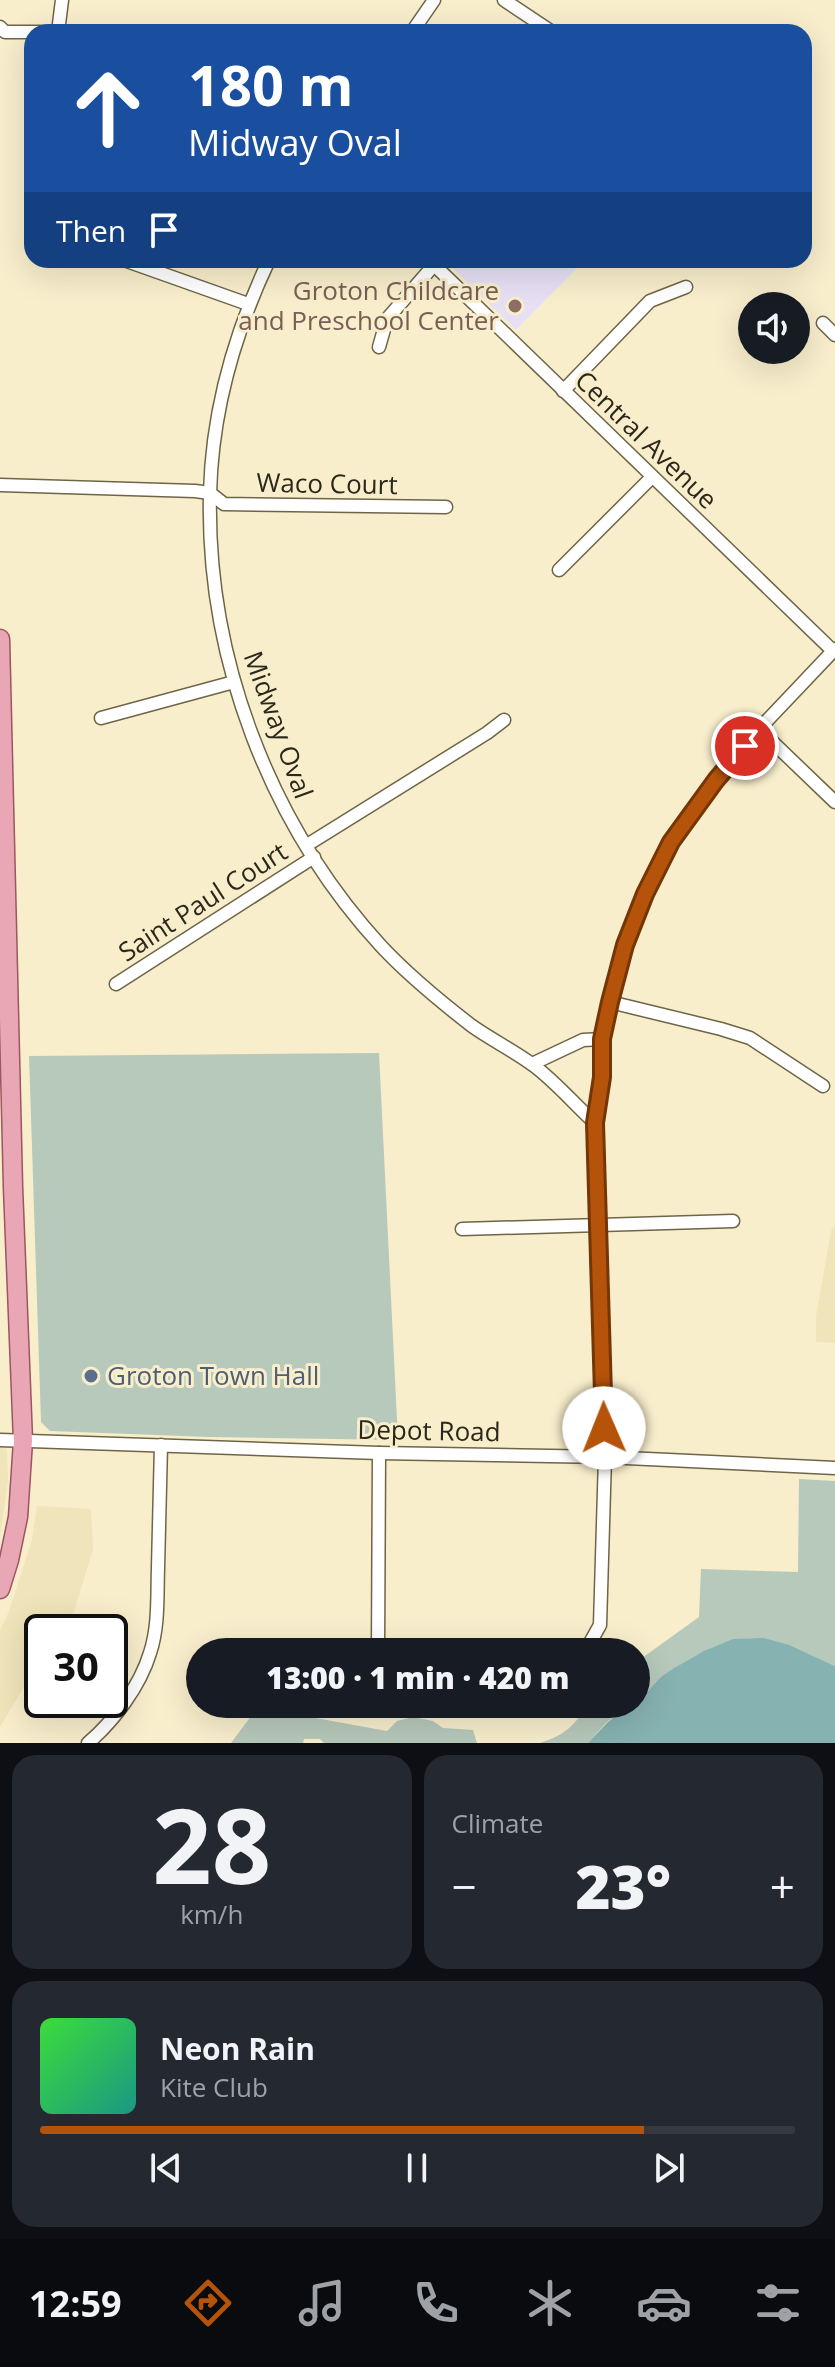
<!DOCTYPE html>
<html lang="en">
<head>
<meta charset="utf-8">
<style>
	:root { --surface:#171b24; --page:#242831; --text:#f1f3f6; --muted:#9ea1a6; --line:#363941; --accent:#b45309 }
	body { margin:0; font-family:"Open Sans",sans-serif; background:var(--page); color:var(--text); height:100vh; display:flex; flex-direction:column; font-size:30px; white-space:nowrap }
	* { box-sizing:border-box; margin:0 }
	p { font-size:26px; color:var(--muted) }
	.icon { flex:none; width:44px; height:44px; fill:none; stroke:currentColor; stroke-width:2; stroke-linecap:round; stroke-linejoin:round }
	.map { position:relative; height:1743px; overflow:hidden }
	.side { display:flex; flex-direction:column; gap:12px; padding:12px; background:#0d0f14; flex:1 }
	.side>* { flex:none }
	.hud { position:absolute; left:24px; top:24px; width:788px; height:244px; border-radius:24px; box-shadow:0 8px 32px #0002; background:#1a4fa0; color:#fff; overflow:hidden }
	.tools { position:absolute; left:738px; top:292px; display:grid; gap:16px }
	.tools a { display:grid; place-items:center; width:72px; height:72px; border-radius:50%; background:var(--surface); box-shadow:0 8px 32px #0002; font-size:40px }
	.speed { position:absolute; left:24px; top:1614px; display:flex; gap:16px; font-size:40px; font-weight:700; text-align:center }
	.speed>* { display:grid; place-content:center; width:104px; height:104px; border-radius:50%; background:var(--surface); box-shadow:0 8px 32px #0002; line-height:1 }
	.speed .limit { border:4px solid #111; border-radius:12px; background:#fff; color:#111 }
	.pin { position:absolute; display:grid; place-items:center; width:68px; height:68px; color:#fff; margin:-34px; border:4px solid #fff; border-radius:50%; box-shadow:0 2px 8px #0007 }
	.me { position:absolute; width:88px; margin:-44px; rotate:359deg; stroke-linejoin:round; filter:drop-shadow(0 0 6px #0008) }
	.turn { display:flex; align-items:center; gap:28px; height:168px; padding:0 32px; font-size:36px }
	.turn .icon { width:104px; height:104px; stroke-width:2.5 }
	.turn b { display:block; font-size:56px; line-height:68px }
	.then { display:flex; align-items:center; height:76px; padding:0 32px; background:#0003; gap:16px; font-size:30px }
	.big { font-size:60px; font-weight:800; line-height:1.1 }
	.side .card { flex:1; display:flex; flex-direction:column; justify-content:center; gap:12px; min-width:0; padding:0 28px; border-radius:24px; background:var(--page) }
	.side .dial { align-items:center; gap:0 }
	.dial b { font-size:104px; line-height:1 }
	.song { display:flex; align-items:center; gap:24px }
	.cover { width:96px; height:96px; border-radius:12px; background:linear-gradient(135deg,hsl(120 70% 55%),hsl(170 70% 35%)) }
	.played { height:8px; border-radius:4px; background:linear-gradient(90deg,var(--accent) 80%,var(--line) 80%) }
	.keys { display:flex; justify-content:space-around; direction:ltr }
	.heat { display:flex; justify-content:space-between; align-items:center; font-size:44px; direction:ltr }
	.side .tiles { flex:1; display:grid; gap:12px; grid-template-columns:1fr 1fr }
	.card:last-child { grid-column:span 2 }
	.trip { position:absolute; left:186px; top:1638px; width:464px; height:80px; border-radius:40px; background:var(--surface); box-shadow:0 8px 32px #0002; font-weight:800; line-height:80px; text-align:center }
	.dock { display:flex; height:128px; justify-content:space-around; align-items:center; background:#090b0e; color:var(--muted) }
	.dock .icon { width:56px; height:56px }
	.dock .on { color:var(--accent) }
	.dock b { font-size:36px; color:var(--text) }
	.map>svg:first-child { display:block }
	.built { fill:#f0e4ba }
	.education { fill:#e7e0f5 }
	.green { fill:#b7c9bb }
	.water { fill:#87b2b2 }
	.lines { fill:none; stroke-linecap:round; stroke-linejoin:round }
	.minor-casing { stroke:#6e6547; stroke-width:15 }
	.primary-casing { stroke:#9d5560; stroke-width:21 }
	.minor { stroke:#fff; stroke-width:12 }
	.primary { stroke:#e9a7b6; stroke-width:18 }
	.route-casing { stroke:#753606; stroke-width:20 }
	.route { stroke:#b45309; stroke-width:14 }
	.education-dot { fill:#8d6e63; stroke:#f8eecc; stroke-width:3 }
	.service-dot { fill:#5c6f8a; stroke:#f8eecc; stroke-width:3 }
	.labels { text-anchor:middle; stroke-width:6; stroke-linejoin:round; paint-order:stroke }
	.education-label { font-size:26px; fill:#785e54; stroke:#f8eecc; text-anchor:end }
	.street-label { font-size:26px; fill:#2b281b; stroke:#f8eecc }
	.service-label { font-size:26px; fill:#4e5e75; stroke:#f8eecc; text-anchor:start }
</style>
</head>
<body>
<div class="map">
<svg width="835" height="1743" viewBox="0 0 835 1743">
	<rect width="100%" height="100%" fill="#f8eecc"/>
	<!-- built -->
	<g class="built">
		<path d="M 835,1226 L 835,1343 L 816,1342 L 816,1316 L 831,1231 Z"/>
		<path d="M 0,1446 L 7,1449 L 8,1481 L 0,1537 Z"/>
		<path d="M 37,1506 L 91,1509 L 93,1549 L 68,1632 L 42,1632 L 42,1687 L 38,1690 L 25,1685 L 0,1727 L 0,1630 L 8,1614 L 32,1540 Z"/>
	</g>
	<!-- education -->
	<path class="education" d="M 444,260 L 585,260 L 516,330 Z"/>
	<!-- green -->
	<g class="green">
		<path d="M 379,1053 L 398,1440 L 209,1437 L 50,1431 L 41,1422 L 29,1056 Z"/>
		<path d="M 799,1479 L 835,1481 L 835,1666 C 764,1634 745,1625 675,1668 C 664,1675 657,1686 647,1693 C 644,1695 639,1696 636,1698 L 636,1658 L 642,1658 L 699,1617 L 701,1569 L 798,1572 Z"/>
		<path d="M 260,1704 L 275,1704 L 310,1717 L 387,1731 L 397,1721 L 413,1717 L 433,1721 L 443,1728 L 473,1730 L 477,1743 L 324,1743 L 320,1739 L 304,1739 L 303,1743 L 231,1743 Z"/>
		<path d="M 589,1704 L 629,1704 L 606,1723 L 588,1743 L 540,1743 C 567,1734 573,1726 589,1704 Z"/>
	</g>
	<!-- water -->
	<path class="water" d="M 764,1638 L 789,1645 L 835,1666 L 835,1743 L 588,1743 L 607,1723 L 629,1704 L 636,1704 L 636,1698 L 647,1692 L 661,1677 L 674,1668 L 704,1651 L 733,1639 Z"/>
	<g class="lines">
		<defs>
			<g id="minor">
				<path d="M 504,0 L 552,32"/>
				<path d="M 0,27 L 5,32 L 49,32"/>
				<path d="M 58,32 L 62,0"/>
				<path d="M 412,32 L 434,0"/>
				<path d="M 124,260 L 248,304"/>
				<path d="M 269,260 C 235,332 212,413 210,493 C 206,658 270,825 381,946 C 408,975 441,1002 472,1026 C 492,1040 514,1051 533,1065 C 556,1082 574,1104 595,1123"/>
				<path d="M 429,260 L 833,651"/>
				<path d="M 823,323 L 835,335"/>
				<path d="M 379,347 L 387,319 L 434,265"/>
				<path d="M 563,391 L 650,301 L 686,287"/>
				<path d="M 0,485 L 195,491 L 210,493 L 224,504 L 446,507"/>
				<path d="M 559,570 L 652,477"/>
				<path d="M 101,718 L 234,682"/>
				<path d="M 759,729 L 835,802"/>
				<path d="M 307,845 L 487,733 L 504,720"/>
				<path d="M 116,984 L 314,857"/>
				<path d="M 610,1002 L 721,1029 L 750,1038 L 823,1086"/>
				<path d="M 532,1064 L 583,1040 L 602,1039"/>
				<path d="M 462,1229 L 733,1221"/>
				<path d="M 0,1440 L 379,1453 L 605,1457 L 835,1468"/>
				<path d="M 586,1650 L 600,1625 L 605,1457 L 600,1225 L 595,1123 L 602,1077 L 602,1039 L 610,1002 L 625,945 L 645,894 L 671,842 L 716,780 L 759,729 L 835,649"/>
				<path d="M 378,1652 L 379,1453"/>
				<path d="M 88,1743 C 114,1721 140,1686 150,1653 C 159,1626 157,1596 158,1568 C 159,1527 160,1486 161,1445"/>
			</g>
			<path id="primary" d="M 0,639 L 13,1187 L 23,1441 L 18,1517 L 9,1560 L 0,1589"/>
		</defs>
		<!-- minor casing -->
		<use href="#minor" class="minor-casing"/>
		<!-- primary casing -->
		<use href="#primary" class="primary-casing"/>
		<!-- minor -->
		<use href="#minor" class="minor"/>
		<!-- primary -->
		<use href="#primary" class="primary"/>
	</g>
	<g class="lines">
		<defs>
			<path id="route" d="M 604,1428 L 595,1123 L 602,1077 L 602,1039 L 610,1002 L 625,945 L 645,894 L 671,842 L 716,780 L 745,746"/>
		</defs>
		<!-- route casing -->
		<use href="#route" class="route-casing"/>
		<!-- route -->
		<use href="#route" class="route"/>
	</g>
	<!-- markers -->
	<circle class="education-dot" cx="515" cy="306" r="8"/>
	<circle class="service-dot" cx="91" cy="1376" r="8"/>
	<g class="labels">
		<!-- education labels -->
		<g class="education-label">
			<text x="499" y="300">Groton Childcare<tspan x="499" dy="30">and Preschool Center</tspan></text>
		</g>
		<!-- street labels -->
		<g class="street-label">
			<text transform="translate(646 440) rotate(44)" y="9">Central Avenue</text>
			<text transform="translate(327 484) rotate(1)" y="9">Waco Court</text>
			<text transform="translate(278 725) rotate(70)" y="9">Midway Oval</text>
			<text transform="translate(203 902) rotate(-33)" y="9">Saint Paul Court</text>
			<text transform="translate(429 1431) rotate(1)" y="9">Depot Road</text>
		</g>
		<!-- service labels -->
		<g class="service-label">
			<text x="107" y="1385">Groton Town Hall</text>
		</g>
	</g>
</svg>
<div class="tools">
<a><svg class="icon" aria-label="sound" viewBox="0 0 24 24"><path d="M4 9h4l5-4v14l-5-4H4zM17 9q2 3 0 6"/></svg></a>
</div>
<div class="speed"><div class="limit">30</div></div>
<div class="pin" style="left:745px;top:746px;background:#d93025"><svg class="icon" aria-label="arrive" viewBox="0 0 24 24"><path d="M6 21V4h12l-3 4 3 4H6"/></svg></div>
<svg class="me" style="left:604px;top:1428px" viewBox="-20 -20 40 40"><circle r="19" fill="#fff"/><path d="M0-13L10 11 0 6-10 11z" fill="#b45309"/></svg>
<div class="trip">13:00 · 1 min · 420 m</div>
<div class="hud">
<div class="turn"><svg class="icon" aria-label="ahead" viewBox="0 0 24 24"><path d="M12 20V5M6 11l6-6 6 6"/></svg><div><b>180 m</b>Midway Oval</div></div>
<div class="then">Then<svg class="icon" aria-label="arrive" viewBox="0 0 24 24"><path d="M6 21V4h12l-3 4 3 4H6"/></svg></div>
</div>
</div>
<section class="side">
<div class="tiles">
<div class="card dial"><b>28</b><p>km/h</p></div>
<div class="card"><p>Climate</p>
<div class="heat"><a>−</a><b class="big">23°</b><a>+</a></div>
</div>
<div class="card">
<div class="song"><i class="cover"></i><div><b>Neon Rain</b><p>Kite Club</p></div></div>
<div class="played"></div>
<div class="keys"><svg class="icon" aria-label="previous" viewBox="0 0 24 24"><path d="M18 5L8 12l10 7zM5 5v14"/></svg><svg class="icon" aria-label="pause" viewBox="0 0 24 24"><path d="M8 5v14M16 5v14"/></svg><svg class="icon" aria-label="next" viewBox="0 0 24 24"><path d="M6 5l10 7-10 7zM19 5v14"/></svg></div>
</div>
</div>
</section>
<nav class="dock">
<b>12:59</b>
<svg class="icon on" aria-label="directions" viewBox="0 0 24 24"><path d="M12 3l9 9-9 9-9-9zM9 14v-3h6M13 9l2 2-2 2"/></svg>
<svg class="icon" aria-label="music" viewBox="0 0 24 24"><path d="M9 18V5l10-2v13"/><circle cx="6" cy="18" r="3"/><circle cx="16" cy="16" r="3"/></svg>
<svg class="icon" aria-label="phone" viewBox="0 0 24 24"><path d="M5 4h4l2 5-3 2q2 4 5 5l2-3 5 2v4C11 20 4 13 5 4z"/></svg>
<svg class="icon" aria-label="climate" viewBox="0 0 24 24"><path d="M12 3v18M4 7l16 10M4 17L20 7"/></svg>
<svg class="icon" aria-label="car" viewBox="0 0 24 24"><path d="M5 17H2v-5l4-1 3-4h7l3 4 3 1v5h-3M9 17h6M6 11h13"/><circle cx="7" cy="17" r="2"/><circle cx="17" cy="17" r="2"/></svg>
<svg class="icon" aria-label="filters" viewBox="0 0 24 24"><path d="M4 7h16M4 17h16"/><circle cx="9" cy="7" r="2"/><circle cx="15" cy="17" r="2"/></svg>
</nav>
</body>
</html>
